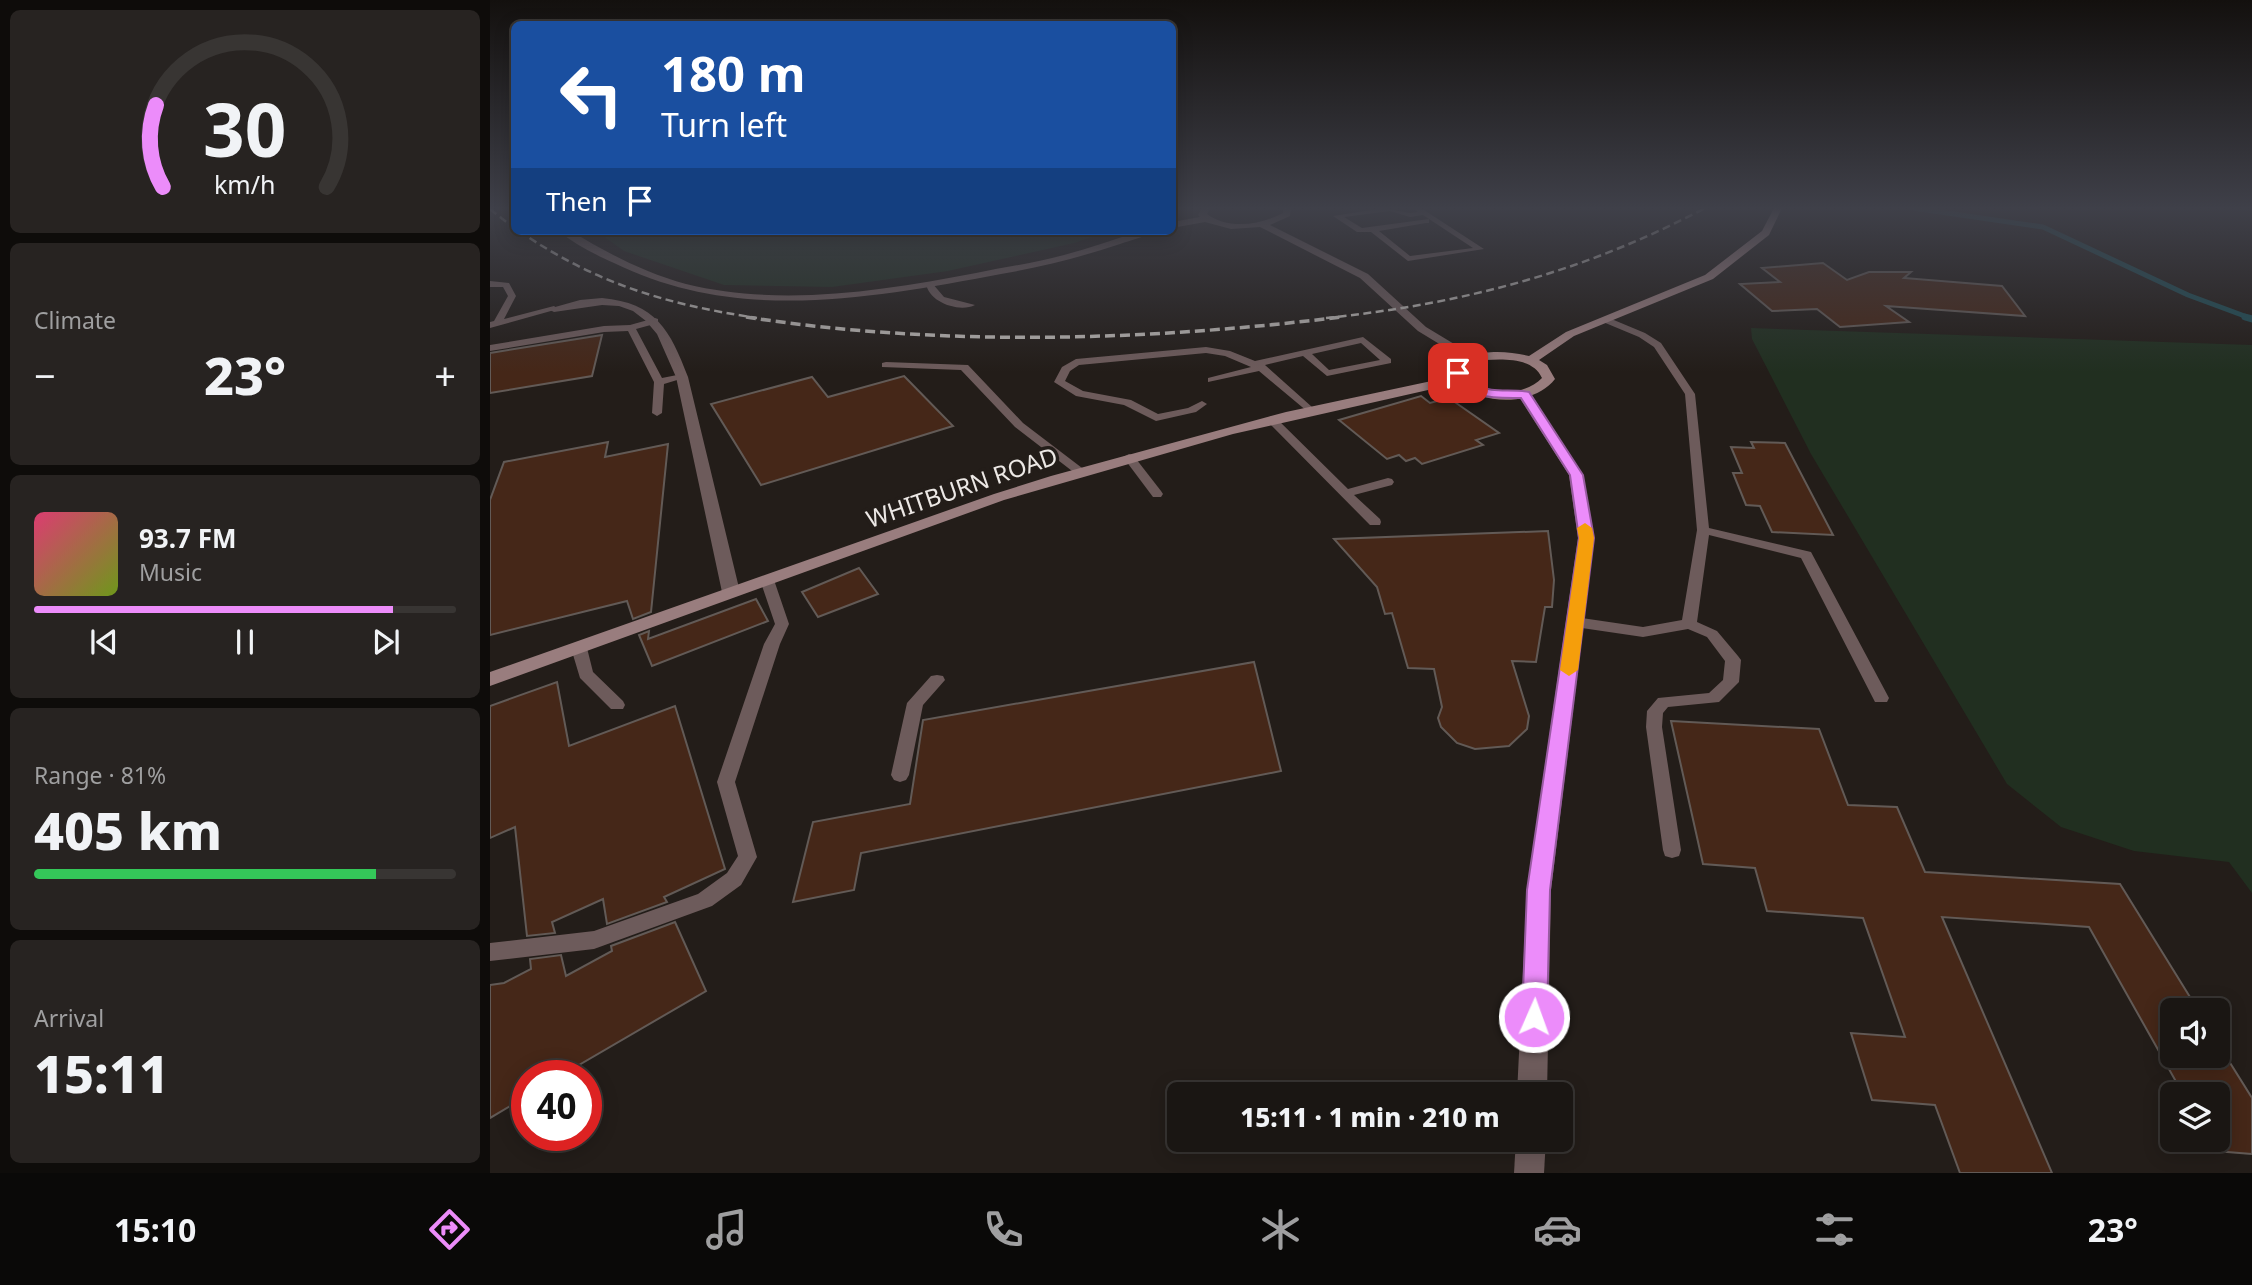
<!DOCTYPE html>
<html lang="en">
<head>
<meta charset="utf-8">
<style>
	:root { --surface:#1a1613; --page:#272321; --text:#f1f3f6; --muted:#9f9fa0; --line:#383533; --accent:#ec8cfa }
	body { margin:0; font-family:"Noto Sans",sans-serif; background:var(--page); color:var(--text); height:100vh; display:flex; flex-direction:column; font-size:26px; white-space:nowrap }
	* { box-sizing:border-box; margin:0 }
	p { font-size:23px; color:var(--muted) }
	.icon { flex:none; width:38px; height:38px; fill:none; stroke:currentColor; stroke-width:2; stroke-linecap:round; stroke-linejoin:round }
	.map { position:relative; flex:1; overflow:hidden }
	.sheet { display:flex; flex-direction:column; gap:10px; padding:10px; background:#0e0c0a; width:490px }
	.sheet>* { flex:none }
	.hud { position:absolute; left:21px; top:21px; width:665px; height:214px; border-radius:10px; box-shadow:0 4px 18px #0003,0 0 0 2px var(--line); background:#1a4fa0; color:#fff; overflow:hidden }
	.controls { position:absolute; left:1670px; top:998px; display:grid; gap:14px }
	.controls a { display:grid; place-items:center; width:70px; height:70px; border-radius:10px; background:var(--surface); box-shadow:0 4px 18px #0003,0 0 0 2px var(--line); font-size:35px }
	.speed { position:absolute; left:21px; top:1060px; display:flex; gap:14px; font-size:35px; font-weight:700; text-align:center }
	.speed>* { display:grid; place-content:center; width:91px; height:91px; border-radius:50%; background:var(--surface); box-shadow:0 4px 18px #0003,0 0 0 2px var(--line); line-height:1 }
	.speed .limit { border:10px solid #d22; background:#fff; color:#111 }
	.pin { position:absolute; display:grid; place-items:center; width:60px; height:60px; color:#fff; margin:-30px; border-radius:14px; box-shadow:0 4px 10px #0006 }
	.me { position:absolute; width:77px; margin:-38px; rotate:2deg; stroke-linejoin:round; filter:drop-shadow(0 0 5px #0008) }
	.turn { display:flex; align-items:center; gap:24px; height:147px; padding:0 35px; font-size:32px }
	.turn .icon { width:91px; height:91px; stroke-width:2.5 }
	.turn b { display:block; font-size:49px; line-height:60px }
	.then { display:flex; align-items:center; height:66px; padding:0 35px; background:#0003; gap:14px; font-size:26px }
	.big { font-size:52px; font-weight:800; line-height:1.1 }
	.sheet .card { flex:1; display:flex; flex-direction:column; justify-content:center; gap:10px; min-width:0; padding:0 24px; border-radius:10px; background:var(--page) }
	.sheet .dial { align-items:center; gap:0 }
	.dial svg { height:182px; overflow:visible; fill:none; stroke:var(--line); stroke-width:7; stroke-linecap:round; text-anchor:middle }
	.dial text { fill:var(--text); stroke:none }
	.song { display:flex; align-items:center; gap:21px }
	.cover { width:84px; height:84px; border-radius:10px; background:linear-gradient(135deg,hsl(340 70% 55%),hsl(80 70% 35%)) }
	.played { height:7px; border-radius:4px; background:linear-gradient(90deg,var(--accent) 85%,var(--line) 85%) }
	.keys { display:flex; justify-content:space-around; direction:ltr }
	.heat { display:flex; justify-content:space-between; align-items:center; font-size:38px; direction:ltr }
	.charge { height:10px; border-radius:5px; background:linear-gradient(90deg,#34c759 81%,var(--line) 0) }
	.trip { position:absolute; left:677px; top:1082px; width:406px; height:70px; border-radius:10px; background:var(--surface); box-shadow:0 4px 18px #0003,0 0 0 2px var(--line); font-weight:800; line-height:70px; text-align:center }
	.tab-bar { display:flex; height:112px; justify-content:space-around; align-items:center; background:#0a0908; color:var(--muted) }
	.tab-bar .icon { width:49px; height:49px }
	.tab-bar .on { color:var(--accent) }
	.tab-bar b { font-size:32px; color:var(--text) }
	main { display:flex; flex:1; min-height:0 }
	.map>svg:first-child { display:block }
	.green { fill:#212f20 }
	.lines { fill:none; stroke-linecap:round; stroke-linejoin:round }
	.stream-far1 { stroke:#204e55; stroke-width:5 }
	.stream { stroke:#204e55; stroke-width:7 }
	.building { fill:#452718; stroke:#625a56; stroke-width:2 }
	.service { fill:#6d5b5b; fill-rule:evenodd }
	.minor { fill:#6d5b5b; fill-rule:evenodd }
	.tertiary { fill:#6d5b5b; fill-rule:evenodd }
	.secondary { fill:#997d7e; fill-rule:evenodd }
	.rail-far1 { stroke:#b9b5b1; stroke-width:2.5; stroke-dasharray:8 4.5; stroke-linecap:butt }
	.rail { stroke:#b9b5b1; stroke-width:3.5; stroke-dasharray:10 5; stroke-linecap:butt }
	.route { fill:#ec8cfa; stroke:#995ba2; stroke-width:2 }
	.slow { fill:#f59e0b }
	.labels { text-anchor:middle; stroke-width:7; stroke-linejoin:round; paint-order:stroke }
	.street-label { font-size:24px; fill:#ece8e5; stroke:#231d19 }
</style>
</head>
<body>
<main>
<section class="sheet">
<div class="card dial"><svg viewBox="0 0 100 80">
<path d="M14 69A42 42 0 1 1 86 69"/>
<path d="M14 69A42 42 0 0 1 11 33" stroke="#ec8cfa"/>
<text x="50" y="56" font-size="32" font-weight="700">30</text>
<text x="50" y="72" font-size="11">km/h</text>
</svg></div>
<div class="card"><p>Climate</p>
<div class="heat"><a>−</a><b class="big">23°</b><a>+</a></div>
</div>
<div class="card">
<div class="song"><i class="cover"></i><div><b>93.7 FM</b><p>Music</p></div></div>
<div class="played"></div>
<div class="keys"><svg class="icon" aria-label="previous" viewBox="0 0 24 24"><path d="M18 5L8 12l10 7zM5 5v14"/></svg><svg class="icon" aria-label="pause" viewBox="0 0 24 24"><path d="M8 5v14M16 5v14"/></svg><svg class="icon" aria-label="next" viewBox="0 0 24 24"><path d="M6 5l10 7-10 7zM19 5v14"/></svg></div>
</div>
<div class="card"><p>Range · 81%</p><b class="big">405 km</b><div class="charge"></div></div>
<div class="card"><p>Arrival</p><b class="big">15:11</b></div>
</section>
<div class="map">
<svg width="1762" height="1173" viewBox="0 0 1762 1173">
	<rect width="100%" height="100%" fill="#231d19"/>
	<!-- green -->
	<g class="green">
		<path d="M 106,231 L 621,231 L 584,243 L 458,271 L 342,287 L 234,285 L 134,251 Z"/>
		<path d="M 1261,328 L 1762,345 L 1762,893 L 1739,862 L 1644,851 L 1571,827 L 1517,784 L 1321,454 L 1262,339 Z"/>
	</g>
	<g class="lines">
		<!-- stream-far1 -->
		<path class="stream-far1" d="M 1423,208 L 1553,227 L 1698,295 L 1760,318"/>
		<!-- stream -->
		<path class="stream" d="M 1755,317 L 1762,319"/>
	</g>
	<!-- building -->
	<g class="building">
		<path d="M 1333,263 L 1357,280 L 1379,272 L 1421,272 L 1414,278 L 1512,286 L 1535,316 L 1396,306 L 1419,322 L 1350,327 L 1327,309 L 1282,311 L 1250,284 L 1290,282 L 1272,268 Z"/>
		<path d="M 112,335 L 102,376 L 0,393 L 0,353 Z"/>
		<path d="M 414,376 L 463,426 L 271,485 L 221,404 L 322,377 L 338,397 Z"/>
		<path d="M 931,396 L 940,403 L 959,398 L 1009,433 L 986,440 L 993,445 L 932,464 L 925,458 L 916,461 L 909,455 L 897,459 L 849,420 Z"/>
		<path d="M 118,442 L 115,457 L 178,444 L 161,612 L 143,619 L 137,601 L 0,635 L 0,500 L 14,462 Z"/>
		<path d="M 1261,442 L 1295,443 L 1343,535 L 1282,532 L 1270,506 L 1256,505 L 1243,473 L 1252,473 L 1241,447 L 1264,448 Z"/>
		<path d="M 1058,531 L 1064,580 L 1062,607 L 1055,607 L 1046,662 L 1022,661 L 1039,716 L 1037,729 L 1019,746 L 985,749 L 967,743 L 951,727 L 948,718 L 952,707 L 944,669 L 918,668 L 902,613 L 895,614 L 887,587 L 844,539 Z"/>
		<path d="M 369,568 L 388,594 L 328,617 L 312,592 Z"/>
		<path d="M 266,599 L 278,621 L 162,666 L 149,635 L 159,631 L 158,639 Z"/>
		<path d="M 764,662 L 791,771 L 371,853 L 364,890 L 303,902 L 323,822 L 420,804 L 433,720 Z"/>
		<path d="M 67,682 L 79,746 L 185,706 L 235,869 L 174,897 L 177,902 L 117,924 L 113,899 L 62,922 L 65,933 L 37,936 L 25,827 L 0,838 L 0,706 Z"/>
		<path d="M 1181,721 L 1329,729 L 1358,805 L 1407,807 L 1435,872 L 1630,884 L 1708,1010 L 1682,1010 L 1682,1055 L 1727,1055 L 1727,1042 L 1762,1098 L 1762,1154 L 1725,1151 L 1719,1139 L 1727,1139 L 1727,1094 L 1693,1094 L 1599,927 L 1452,917 L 1562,1173 L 1470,1173 L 1445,1105 L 1382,1100 L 1361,1033 L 1415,1037 L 1373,918 L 1277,911 L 1265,868 L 1213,864 Z"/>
		<path d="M 185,922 L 216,991 L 70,1076 L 37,1076 L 37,1096 L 0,1118 L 0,985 L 14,983 L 41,969 L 40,959 L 71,955 L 76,976 L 122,951 L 121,946 Z"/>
	</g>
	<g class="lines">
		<!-- service -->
		<g class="service">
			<path d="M 894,208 L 920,213 L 928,212 L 924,208 L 931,208 L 994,249 L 918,261 L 881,232 L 867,232 L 843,216 ZM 900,211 L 920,217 L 933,215 L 983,248 L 920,256 L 889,231 L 936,223 L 939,223 L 939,219 L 872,228 L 854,217 Z"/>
			<path d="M 0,281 L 19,283 L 26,296 L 14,319 L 64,306 L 68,309 L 0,328 L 0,322 L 4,321 L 18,296 L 13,287 L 0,287 Z"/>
			<path d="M 436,283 L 442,283 L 454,297 L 485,305 C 469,313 438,302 436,283 Z"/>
			<path d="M 165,318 L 168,319 L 168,323 L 146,329 L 172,378 L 192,374 L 197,377 L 174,384 L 172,413 L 167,416 L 162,413 L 164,382 L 138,331 L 114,332 L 0,351 L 0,345 L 114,326 L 140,325 Z"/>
			<path d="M 1113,318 L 1119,318 L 1155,333 L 1171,343 L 1205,394 L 1219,528 L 1321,552 L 1399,698 L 1397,702 L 1385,702 L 1311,558 L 1219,535 L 1207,622 L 1227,631 L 1248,656 L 1251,660 L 1249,682 L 1229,702 L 1178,707 L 1173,713 L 1172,727 L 1191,850 L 1189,856 L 1182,858 L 1175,856 L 1173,850 L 1156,727 L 1157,711 L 1168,698 L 1219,693 L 1233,680 L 1235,661 L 1217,637 L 1198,629 L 1153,637 L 1085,627 L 1078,622 L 1085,617 L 1153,627 L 1192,620 L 1207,530 L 1195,394 L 1164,347 L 1149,337 L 1113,322 Z"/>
			<path d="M 873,337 L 901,359 L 901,363 L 837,376 L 813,356 L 775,365 L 822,407 L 823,409 L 818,412 L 769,371 L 718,382 L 718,378 L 761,367 L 735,356 L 716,353 L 589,365 L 580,371 L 575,381 L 593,391 L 641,400 L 668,414 L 698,408 L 712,401 L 717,404 L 706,412 L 666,421 L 634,405 L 586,396 L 564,382 L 572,367 L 586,359 L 716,347 L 740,351 L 765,361 ZM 871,343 L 890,360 L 839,370 L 822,354 Z"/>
			<path d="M 396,362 L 478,365 L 533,423 L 596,471 L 590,475 L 586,474 L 525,427 L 471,370 L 392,367 L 392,363 Z"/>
			<path d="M 781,416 L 785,417 L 858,489 L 898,478 L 902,479 L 904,482 L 902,485 L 864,495 L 890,519 L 891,522 L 890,525 L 880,525 L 777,421 L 776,419 Z"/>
			<path d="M 639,454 L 643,455 L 671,491 L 673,494 L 671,497 L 663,497 L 633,457 Z"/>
			<path d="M 277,576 L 284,580 L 299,624 L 290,644 L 245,782 L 267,857 L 251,885 L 222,906 L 104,949 L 0,961 L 0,943 L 104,931 L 208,894 L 237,873 L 248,856 L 227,782 L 274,644 L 285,624 L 270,580 Z"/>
			<path d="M 89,643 L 97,648 L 103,672 L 133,701 L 135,705 L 133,709 L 121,709 L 90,678 L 81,648 Z"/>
			<path d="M 447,675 L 453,676 L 455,680 L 433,705 L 419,775 L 416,780 L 410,782 L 404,780 L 401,775 L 417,703 L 441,676 Z"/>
		</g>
		<!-- minor -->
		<g class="minor">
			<path d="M 712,208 L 720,208 L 717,214 C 738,230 771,225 793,213 L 793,208 L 801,208 L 800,216 L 780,225 L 878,274 L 936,327 L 989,359 L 979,362 L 928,331 L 870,278 L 770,227 L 741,229 L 715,222 L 682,228 L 682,222 L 710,217 L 708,215 Z"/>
			<path d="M 69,231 L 81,231 C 117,253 155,273 196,284 C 291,307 391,291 486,273 C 515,267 545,263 574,255 C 600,248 625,239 650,231 L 665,231 C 655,237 641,240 630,244 C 591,257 552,267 511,274 C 382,298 248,324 124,263 C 106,255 84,244 69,231 Z"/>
			<path d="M 112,298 C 166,303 180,330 198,377 L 250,592 L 247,596 L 235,596 L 232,592 L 186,377 L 167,334 L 156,321 L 143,311 L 129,306 L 112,305 L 64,312 L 58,309 L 90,300 Z"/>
		</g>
		<!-- tertiary -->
		<g class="tertiary">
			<path d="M 1034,390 L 1039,391 L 1093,475 L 1104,538 L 1061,890 L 1057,1094 L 1027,1094 L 1037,890 L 1088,538 L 1079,475 L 1027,394 Z"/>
			<path d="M 1026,1139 L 1056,1139 L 1054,1173 L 1024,1173 Z"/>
		</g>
		<!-- secondary -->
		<path class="secondary" d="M 1284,208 L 1292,208 L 1279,235 L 1223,279 L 1084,336 L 1049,360 L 1057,365 L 1065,379 C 1044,406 993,406 969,383 L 743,434 L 514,500 L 0,686 L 0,672 L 504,494 L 561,476 L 796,412 L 965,376 L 963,373 C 977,347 1014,350 1039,356 L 1076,332 L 1215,275 L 1272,231 ZM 996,360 C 1015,359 1043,358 1052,378 C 1033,398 990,397 975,373 L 981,365 Z"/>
		<!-- rail-far1 -->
		<g class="rail-far1">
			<path d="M 0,209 L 24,228"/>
			<path d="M 29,231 C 107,284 175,304 267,318"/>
			<path d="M 836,318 C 972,304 1094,272 1215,208"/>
		</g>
		<!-- rail -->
		<path class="rail" d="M 256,317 C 451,347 656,341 851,317"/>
	</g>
	<!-- sky -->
	<linearGradient id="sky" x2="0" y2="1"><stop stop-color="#13100e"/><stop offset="0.56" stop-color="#3f4049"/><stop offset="1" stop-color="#3f4049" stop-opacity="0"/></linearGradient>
	<rect width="1762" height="372" fill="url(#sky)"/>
	<!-- route -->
	<path class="route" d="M 968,370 C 976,374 978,381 986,385 C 1003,394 1021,388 1039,392 L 1093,475 L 1104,538 L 1060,890 L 1057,1017 L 1053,1026 L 1044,1029 L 1036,1026 L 1032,1017 L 1037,890 L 1089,538 L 1080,475 L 1031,398 C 1000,398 982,400 963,373 Z"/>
	<!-- slow -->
	<path class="slow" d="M 1095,523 L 1102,528 L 1104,538 L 1088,670 L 1079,676 L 1070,670 L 1089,538 L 1087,528 Z"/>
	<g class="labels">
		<!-- street labels -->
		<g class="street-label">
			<text transform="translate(472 488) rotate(-19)" y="8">WHITBURN ROAD</text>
		</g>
	</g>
</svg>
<div class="controls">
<a><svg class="icon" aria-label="sound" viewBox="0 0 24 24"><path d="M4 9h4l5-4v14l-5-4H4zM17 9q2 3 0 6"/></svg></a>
<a><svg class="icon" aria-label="layers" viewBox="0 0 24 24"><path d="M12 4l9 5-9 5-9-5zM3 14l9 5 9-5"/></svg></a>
</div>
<div class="speed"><div class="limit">40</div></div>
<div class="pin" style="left:968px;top:373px;background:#d93025"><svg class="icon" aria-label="arrive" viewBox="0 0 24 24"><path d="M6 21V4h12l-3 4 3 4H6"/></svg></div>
<svg class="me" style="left:1044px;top:1017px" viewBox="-20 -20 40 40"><circle r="17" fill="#ec8cfa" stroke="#fff" stroke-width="3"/><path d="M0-11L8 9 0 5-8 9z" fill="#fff"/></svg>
<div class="trip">15:11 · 1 min · 210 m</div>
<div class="hud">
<div class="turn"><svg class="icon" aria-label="left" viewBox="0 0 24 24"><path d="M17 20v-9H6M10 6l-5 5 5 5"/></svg><div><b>180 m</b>Turn left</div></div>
<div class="then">Then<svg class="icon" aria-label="arrive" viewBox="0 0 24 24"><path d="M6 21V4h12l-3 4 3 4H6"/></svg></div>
</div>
</div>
</main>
<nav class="tab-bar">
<b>15:10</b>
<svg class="icon on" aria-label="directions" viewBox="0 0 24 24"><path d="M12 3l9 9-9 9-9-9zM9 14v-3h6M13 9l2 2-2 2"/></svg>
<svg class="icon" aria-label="music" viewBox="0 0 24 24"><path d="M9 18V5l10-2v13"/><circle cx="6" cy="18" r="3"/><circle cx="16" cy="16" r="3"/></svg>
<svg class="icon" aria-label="phone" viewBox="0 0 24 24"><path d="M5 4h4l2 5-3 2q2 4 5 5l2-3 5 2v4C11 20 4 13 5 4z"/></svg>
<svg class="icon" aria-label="climate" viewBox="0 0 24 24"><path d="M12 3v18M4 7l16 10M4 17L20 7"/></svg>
<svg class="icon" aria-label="car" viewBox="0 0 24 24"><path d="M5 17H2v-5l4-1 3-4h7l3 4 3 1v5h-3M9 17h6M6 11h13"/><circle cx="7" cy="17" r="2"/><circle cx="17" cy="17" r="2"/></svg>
<svg class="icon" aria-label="filters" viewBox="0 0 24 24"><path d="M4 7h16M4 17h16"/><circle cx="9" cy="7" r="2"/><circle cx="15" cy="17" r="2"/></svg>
<b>23°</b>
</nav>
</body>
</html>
